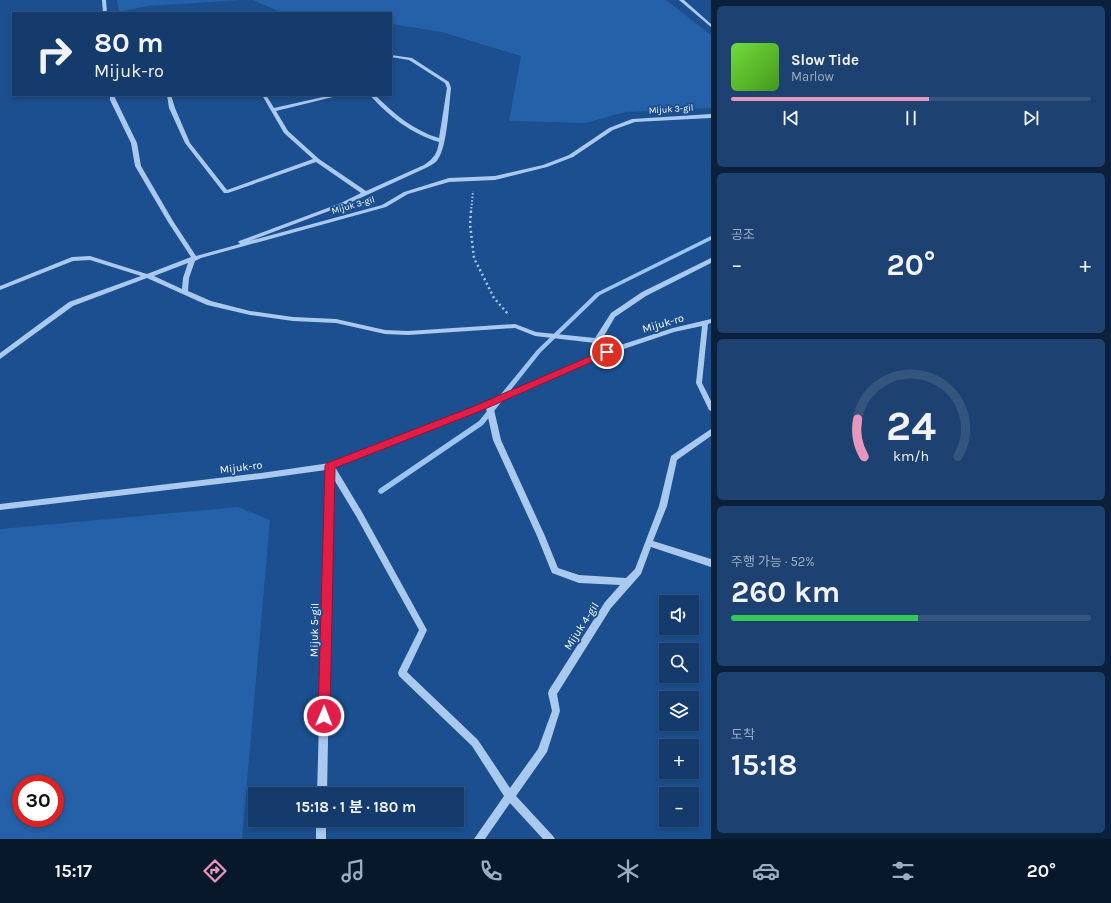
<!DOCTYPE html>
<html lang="ko">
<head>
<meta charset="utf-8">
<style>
	:root { --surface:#143b6b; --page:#1d4271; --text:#f1f3f6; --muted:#9dadc1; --line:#33557e; --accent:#e797bd }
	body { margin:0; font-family:Karla,"Noto Sans KR",sans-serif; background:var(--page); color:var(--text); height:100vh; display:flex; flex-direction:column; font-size:15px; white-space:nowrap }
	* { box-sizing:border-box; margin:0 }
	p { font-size:13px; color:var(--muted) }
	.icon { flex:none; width:22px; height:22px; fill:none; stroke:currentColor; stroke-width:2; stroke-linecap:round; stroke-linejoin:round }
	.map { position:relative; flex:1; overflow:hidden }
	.drawer { display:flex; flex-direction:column; gap:6px; padding:6px; background:#0b203b; width:400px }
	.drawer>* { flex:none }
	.hud { position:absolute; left:12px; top:12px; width:380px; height:84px; border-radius:0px; box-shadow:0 2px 6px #0003,0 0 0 1px var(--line); background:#143b6b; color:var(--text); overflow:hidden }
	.controls { position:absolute; left:659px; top:595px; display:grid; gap:8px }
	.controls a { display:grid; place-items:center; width:40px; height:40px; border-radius:0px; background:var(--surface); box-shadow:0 2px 6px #0003,0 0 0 1px var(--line); font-size:20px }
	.speed { position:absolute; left:12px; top:775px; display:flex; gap:8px; font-size:20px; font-weight:700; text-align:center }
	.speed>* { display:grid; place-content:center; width:52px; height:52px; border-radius:50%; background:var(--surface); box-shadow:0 2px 6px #0003,0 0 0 1px var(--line); line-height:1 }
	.speed .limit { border:6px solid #d22; background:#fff; color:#111 }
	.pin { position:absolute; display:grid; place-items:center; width:34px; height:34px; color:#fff; margin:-17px; border:2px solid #fff; border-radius:50%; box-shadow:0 1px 4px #0007 }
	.me { position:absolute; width:44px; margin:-22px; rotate:1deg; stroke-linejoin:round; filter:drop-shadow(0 0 3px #0008) }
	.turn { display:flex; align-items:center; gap:14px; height:84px; padding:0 16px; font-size:18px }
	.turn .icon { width:52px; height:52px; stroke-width:2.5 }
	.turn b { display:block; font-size:28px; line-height:34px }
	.big { font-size:30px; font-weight:700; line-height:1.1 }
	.drawer .tile { flex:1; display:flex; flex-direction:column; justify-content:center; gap:6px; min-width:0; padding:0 14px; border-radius:6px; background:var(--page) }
	.drawer .dial { align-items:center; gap:0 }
	.dial svg { height:104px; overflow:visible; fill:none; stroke:var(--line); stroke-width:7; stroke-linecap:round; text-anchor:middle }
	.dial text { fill:var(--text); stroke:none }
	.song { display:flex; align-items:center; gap:12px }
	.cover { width:48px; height:48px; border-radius:6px; background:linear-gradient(135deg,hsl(100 70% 55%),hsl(100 70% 35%)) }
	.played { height:4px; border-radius:2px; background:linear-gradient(90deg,var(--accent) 55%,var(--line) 55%) }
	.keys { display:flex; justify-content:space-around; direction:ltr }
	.heat { display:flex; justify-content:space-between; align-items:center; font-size:22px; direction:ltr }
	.charge { height:6px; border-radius:3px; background:linear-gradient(90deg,#34c759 52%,var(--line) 0) }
	.trip { position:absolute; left:248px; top:787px; width:216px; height:40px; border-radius:0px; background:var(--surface); box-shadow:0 2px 6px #0003,0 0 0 1px var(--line); font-weight:700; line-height:40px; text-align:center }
	.dock { display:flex; height:64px; justify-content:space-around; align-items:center; background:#08182b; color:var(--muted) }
	.dock .icon { width:28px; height:28px }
	.dock .selected { color:var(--accent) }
	.dock b { font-size:18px; color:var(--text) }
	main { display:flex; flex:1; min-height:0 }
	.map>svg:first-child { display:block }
	.green { fill:#2461a8; fill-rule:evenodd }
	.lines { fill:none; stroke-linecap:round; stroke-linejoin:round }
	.stream { fill:#9cc4f0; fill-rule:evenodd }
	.path-far1 { stroke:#a9c9ee; stroke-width:2; stroke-dasharray:1.5 2; stroke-linecap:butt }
	.path { stroke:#a9c9ee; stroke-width:2.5; stroke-dasharray:2 3; stroke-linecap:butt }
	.minor { fill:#a9c9ee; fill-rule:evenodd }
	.route { fill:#e11d48; stroke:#92132f }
	.labels { text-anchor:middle; stroke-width:4; stroke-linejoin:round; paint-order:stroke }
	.far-street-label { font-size:9px; fill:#fff; stroke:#1b4f8f }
	.street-label { font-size:11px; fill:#fff; stroke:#1b4f8f }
</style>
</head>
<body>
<main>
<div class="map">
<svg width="711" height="839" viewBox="0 0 711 839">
	<rect width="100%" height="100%" fill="#1b4f8f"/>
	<!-- green -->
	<g class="green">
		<path d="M 117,0 L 242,0 L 148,6 L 119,12 Z"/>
		<path d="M 253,0 L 666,0 L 711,35 L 711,108 L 625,112 L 586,123 L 509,121 L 521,56 L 442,32 L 391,24 L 391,13 L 282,13 Z"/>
		<path d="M 238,507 L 270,520 L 242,839 L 0,839 L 0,529 ZM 21,784 L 55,784 L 55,818 L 21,818 Z"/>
	</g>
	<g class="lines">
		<!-- stream -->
		<path class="stream" d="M 711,236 L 711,240 L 600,295 L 541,352 L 483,425 L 383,493 L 381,494 L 379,493 L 378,491 L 379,489 L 479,421 L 537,350 L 596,293 Z"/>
		<!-- path-far1 -->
		<path class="path-far1" d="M 471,212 L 473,191"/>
		<!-- path -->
		<path class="path" d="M 471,211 L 470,224 L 474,258 L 494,298 L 508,314"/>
		<!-- minor -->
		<g class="minor">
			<path d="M 102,0 L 106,0 L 107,13 L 103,13 Z"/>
			<path d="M 679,0 L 684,0 L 711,24 L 711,27 Z"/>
			<path d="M 391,55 L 412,58 L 449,82 L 451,88 C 449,106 447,147 438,159 C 436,163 431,165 428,167 L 345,205 L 249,241 L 382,205 L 404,192 L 449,178 L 495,176 L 543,165 L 569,155 L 609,128 L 632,119 L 711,114 L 711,118 L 635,122 L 613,130 L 573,157 L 547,167 L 495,180 L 449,182 L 408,194 L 386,207 L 201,258 L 195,261 L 189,278 L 188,291 L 211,301 L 250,311 L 293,317 L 336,319 L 385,330 L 408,331 L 515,324 L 536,332 L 595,338 L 611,313 L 642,292 L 711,258 L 711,263 L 646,296 L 615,317 L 601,341 L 608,349 L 673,328 L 711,319 L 711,323 L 708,324 L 702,383 L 711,401 L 711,411 L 709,410 L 696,383 L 702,326 L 674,332 L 609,354 L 493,405 L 501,440 L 545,536 L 558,568 L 579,575 L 626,578 L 635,569 L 659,506 L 671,456 L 711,429 L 711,436 L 677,460 L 667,506 L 653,541 L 711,559 L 711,567 L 651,547 L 641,574 L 611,608 L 557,694 L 560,711 L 547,752 L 516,796 L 553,836 L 555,839 L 543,839 L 510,803 L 485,839 L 474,839 L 504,796 L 472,746 L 399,676 L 398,673 L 399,670 L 419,630 L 356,516 L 333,478 L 327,794 L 317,794 L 326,470 L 261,479 L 0,510 L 0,504 L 261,473 L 330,463 L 473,408 L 602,351 L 595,343 L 535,336 L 515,328 L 408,335 L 385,334 L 336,323 L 293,321 L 250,315 L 207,305 L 147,278 L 73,306 L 0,359 L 0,353 L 69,302 L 141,276 L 90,260 L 73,261 L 0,290 L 0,286 L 72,257 L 90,256 L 147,274 L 191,257 L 168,222 L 135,166 L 131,143 L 110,100 L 110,95 L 114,95 L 116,100 L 137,143 L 141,166 L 173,221 L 196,256 L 240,244 L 238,242 L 239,241 L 341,203 L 361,193 L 316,162 L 228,193 L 224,193 L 185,143 L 169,108 L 167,95 L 171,95 L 175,108 L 190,143 L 227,190 L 313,159 L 284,133 L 262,95 L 266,95 L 274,108 L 332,95 L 341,95 L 276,111 L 288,131 L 319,159 L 366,191 L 424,165 C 434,158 437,154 439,142 C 412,134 388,116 370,95 L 375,95 C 393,113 414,131 439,138 L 447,88 L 445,83 L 409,60 L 391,57 ZM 188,263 L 183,278 L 182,289 L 154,276 ZM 486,408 L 493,440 L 537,536 L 552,573 L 579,583 L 620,585 L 605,602 L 549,690 L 548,693 L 552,711 L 538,749 L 510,788 L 478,740 L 407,672 L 427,630 L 362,512 L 335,467 Z"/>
			<rect x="316" y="820" width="10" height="19"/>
		</g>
	</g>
	<!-- route -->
	<path class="route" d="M 607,349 L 611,352 L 610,354 L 478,412 L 335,468 L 330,716 L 328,720 L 324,722 L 320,720 L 318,716 L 325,466 L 327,463 L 472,407 Z"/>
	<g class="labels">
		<!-- far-street labels -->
		<g class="far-street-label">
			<text transform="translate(671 109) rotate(-4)" y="3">Mijuk 3-gil</text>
			<text transform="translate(353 205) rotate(-16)" y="3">Mijuk 3-gil</text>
		</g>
		<!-- street labels -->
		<g class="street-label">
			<text transform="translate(663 323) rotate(-16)" y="4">Mijuk-ro</text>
			<text transform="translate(241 467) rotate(-7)" y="4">Mijuk-ro</text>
			<text transform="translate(581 626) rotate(-57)" y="4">Mijuk 4-gil</text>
			<text transform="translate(314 630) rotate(-89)" y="4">Mijuk 5-gil</text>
		</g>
	</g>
</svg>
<div class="controls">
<a><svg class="icon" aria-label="sound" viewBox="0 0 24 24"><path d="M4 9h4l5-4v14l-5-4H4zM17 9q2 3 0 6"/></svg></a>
<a><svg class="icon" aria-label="search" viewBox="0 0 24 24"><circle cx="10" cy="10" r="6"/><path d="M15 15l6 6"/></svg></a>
<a><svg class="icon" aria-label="layers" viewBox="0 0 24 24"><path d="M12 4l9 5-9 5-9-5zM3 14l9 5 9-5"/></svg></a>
<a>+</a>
<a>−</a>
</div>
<div class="speed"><div class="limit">30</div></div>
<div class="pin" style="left:607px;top:352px;background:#d93025"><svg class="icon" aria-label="arrive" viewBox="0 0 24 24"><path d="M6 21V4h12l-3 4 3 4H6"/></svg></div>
<svg class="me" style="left:324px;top:716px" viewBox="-20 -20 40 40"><circle r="17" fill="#e11d48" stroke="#fff" stroke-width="3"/><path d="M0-11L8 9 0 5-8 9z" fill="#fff"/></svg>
<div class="trip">15:18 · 1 분 · 180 m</div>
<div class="hud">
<div class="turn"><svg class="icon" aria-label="right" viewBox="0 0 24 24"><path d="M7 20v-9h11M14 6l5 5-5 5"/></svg><div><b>80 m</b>Mijuk-ro</div></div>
</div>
</div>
<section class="drawer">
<div class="tile">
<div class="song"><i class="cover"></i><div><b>Slow Tide</b><p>Marlow</p></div></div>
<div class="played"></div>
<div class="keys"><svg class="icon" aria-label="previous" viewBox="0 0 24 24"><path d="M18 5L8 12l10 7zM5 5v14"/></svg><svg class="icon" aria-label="pause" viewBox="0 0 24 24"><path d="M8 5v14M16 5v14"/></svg><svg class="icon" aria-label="next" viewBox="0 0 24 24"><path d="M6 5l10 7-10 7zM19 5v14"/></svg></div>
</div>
<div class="tile"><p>공조</p>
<div class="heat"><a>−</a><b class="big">20°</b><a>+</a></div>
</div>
<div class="tile dial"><svg viewBox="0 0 100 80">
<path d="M14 69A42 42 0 1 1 86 69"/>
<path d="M14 69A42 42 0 0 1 9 40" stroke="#e797bd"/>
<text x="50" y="56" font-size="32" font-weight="700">24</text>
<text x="50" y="72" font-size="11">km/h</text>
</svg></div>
<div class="tile"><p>주행 가능 · 52%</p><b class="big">260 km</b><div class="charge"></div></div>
<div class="tile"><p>도착</p><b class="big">15:18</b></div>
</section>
</main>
<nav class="dock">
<b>15:17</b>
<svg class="icon selected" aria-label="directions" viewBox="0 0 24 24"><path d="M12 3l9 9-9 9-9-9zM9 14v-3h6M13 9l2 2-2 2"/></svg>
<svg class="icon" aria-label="music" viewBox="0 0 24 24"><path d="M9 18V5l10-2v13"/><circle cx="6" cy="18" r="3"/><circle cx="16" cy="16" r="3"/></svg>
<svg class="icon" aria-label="phone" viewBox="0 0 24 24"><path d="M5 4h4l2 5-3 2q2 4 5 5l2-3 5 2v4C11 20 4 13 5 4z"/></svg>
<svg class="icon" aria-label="climate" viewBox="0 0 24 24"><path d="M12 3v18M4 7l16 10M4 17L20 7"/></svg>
<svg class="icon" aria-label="car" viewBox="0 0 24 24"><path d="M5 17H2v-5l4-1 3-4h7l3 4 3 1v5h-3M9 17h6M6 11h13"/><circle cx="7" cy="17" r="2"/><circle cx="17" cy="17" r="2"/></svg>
<svg class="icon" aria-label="filters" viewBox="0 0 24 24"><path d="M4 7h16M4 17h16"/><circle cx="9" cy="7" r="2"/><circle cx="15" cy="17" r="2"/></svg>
<b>20°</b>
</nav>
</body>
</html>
